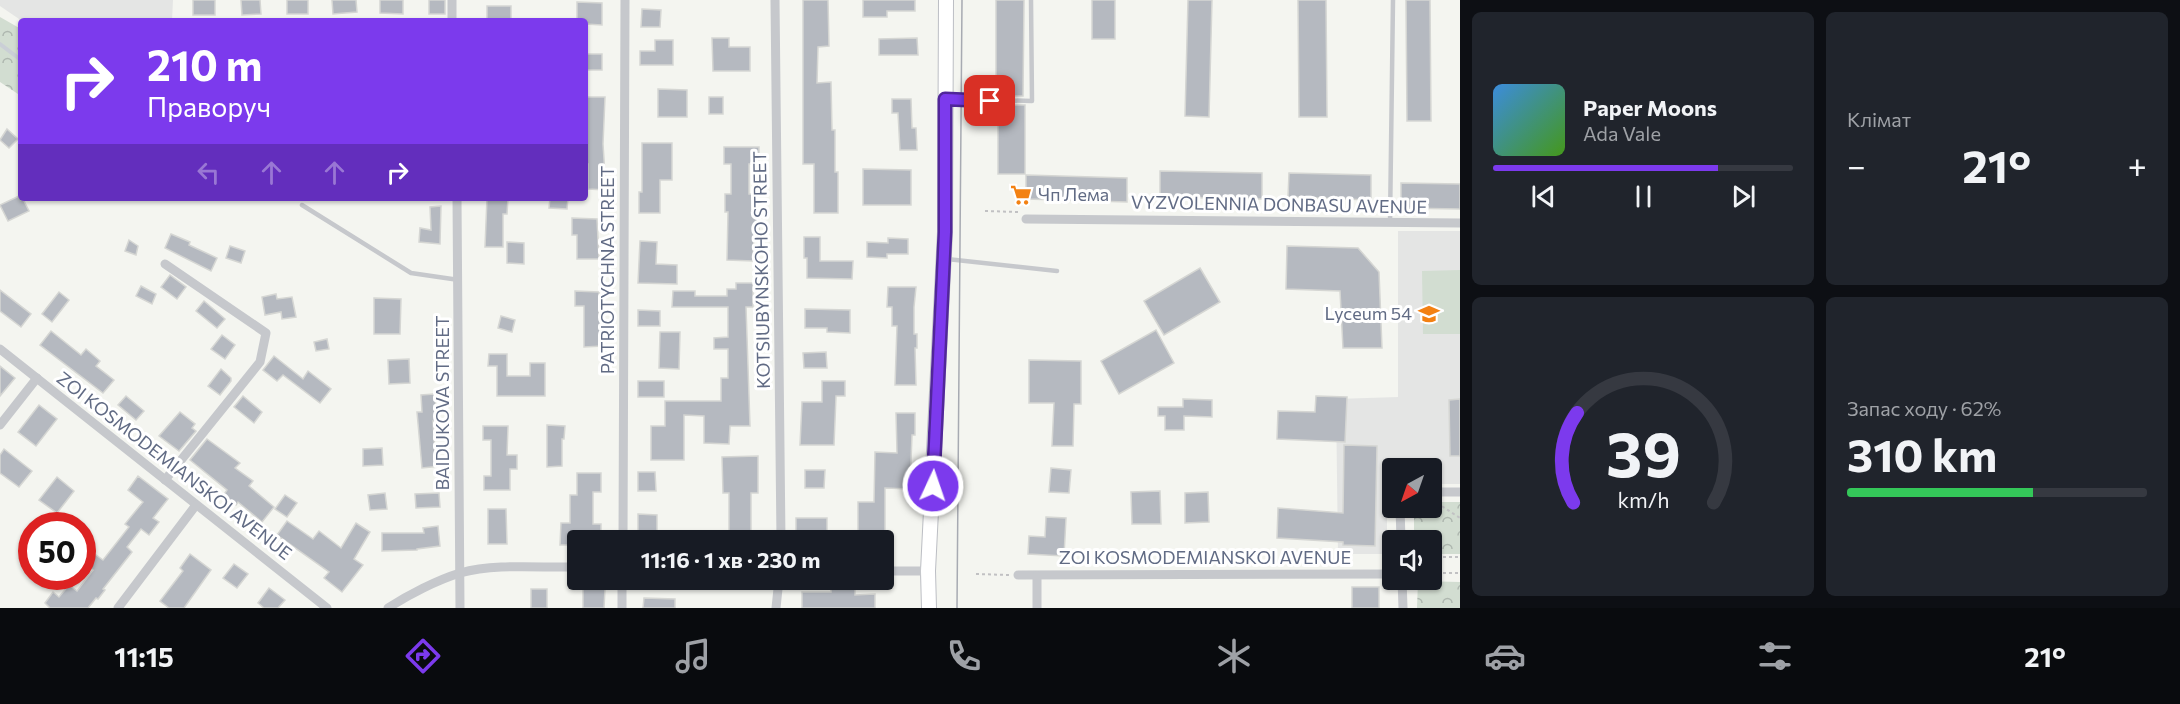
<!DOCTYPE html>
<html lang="uk">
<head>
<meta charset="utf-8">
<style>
	:root { --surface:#171b24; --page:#20242c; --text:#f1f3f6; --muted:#9ea1a6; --line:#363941; --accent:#7c3aed }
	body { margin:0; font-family:Commissioner,sans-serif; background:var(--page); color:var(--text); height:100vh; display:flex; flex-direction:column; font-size:22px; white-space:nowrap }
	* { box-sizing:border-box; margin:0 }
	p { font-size:20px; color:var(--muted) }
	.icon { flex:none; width:33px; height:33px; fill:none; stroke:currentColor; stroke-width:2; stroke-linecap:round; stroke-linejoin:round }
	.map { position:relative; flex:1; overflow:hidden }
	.side { display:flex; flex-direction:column; gap:12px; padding:12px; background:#0d0f14; width:720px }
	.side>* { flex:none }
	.hud { position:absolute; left:18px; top:18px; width:570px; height:183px; border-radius:6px; box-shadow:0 2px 4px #0004; background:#7c3aed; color:#fff; overflow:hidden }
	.needle { width:39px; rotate:220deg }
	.tools { position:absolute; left:1382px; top:458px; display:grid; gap:12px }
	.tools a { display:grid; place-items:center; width:60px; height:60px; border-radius:6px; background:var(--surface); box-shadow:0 2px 4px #0004; font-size:30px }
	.speed { position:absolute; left:18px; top:512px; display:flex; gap:12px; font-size:30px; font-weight:700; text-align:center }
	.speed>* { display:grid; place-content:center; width:78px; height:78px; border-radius:50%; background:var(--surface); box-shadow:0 2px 4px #0004; line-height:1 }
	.speed .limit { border:9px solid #d22; background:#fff; color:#111 }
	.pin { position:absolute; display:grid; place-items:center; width:51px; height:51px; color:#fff; margin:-26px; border-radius:12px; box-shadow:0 3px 9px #0006 }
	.me { position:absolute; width:66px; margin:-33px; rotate:3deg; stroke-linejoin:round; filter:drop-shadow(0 0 4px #0008) }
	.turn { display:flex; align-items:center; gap:21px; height:126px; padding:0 30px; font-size:27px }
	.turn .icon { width:78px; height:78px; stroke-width:2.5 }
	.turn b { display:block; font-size:42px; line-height:51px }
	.lanes { display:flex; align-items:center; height:57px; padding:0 30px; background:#0003; justify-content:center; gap:30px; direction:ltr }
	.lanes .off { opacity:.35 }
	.big { font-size:45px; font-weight:700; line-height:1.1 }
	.side .widget { flex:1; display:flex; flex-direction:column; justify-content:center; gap:9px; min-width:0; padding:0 21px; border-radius:9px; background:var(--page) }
	.side .dial { align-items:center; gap:0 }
	.dial svg { height:156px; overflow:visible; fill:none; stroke:var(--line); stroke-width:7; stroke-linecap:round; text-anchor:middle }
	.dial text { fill:var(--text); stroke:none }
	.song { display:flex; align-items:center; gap:18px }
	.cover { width:72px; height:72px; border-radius:9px; background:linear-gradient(135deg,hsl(210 70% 55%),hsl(100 70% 35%)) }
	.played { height:6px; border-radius:3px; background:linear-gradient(90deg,var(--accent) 75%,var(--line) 75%) }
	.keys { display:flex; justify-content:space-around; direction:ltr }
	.heat { display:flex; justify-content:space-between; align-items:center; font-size:33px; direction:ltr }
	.charge { height:9px; border-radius:4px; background:linear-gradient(90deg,#34c759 62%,var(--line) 0) }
	.side .tiles { flex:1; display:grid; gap:12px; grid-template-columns:repeat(2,1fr) }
	.trip { position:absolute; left:567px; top:530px; width:327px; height:60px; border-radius:6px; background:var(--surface); box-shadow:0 2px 4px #0004; font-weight:700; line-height:60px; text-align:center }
	.tabs { display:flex; height:96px; justify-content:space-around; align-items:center; background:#090b0e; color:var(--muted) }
	.tabs .icon { width:42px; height:42px }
	.tabs .selected { color:var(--accent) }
	.tabs b { font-size:27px; color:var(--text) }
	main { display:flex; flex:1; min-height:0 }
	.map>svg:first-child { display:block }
	.built { fill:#e4e5e4 }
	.forest { fill:url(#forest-crowns) }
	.green { fill:#d2ddd1 }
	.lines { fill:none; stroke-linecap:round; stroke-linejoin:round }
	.stream { stroke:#cacfd6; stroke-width:4 }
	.building { fill:#b5b9c0; stroke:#d5d6d3; stroke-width:1.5 }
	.secondary-casing { stroke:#bcbec4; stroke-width:16 }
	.path { stroke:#c1c1c3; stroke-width:2; stroke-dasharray:3 3; stroke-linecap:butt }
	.service { stroke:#c6c8cc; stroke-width:4.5 }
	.minor { stroke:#c6c8cc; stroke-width:9 }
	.secondary { stroke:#fff; stroke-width:14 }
	.tram { stroke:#a7aab2; stroke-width:1.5 }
	.route-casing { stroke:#51269a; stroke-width:15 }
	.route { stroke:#7c3aed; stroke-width:10 }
	.labels { text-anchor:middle; stroke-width:6; stroke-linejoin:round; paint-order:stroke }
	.poi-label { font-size:18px; fill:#616b84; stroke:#fff; text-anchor:start }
	.street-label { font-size:18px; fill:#616b84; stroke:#fff }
</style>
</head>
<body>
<main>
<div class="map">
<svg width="1460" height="608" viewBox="0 0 1460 608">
	<defs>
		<pattern id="forest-crowns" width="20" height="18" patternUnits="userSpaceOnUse" patternTransform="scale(1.5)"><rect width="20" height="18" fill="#d2ddd1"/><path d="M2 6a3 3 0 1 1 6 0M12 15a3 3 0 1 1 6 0" fill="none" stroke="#aeb7af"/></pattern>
	</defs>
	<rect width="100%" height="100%" fill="#f4f5f0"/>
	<!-- built -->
	<g class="built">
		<path d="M 0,0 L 173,0 L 172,21 L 22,21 L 0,6 Z"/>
		<path d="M 1398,231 L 1460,231 L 1460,484 L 1431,484 L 1431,468 L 1392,468 L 1392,484 L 1387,484 L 1387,554 L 1338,554 L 1336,399 L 1398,397 Z"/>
	</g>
	<!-- forest -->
	<g class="forest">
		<path d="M 0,17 L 21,29 L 21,96 L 0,82 Z"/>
		<path d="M 1431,502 L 1460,502 L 1460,554 L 1431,554 L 1431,540 L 1414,540 L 1414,507 L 1431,507 Z"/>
		<path d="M 1418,581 L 1460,582 L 1460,608 L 1417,608 Z"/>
	</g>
	<!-- green -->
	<path class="green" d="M 1460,270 L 1460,334 L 1423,334 L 1422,271 Z"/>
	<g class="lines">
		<!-- stream -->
		<path class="stream" d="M 0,44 L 21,60"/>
	</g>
	<!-- building -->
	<g class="building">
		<rect x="193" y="0" width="22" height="15"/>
		<path d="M 241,0 L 260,0 L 261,14 L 242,15 Z"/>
		<rect x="287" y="0" width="21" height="14"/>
		<path d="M 332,0 L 356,0 L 357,12 L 333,14 Z"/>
		<path d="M 380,0 L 403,0 L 403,14 L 380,13 Z"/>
		<rect x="429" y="0" width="16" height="14"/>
		<path d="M 803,0 L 828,0 L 829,46 L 818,47 L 817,83 L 831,82 L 832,130 L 835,130 L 835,172 L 838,172 L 838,213 L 814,213 L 814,164 L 803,164 Z"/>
		<path d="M 863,0 L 915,0 L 915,11 L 887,11 L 887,17 L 863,17 Z"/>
		<path d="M 996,0 L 1024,0 L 1023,96 L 998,96 L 998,88 L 996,88 Z"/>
		<rect x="1092" y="0" width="23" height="39"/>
		<path d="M 1188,0 L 1212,0 L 1209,117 L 1185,116 Z"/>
		<path d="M 1298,0 L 1326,0 L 1327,117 L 1299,117 Z"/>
		<path d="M 1406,0 L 1430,0 L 1431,121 L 1407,121 Z"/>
		<path d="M 577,2 L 602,3 L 602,25 L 585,24 L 585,21 L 577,21 Z"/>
		<rect x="487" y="6" width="24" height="15"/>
		<path d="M 642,9 L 661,10 L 660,27 L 641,27 Z"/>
		<path d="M 712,38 L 729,38 L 729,47 L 750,47 L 750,71 L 713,71 Z"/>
		<path d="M 917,38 L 918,55 L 879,55 L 879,39 Z"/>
		<path d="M 655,40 L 673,40 L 673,65 L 640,65 L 640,51 L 655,51 Z"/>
		<rect x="585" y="54" width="17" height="16"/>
		<path d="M 658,89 L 687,90 L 687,117 L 658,117 Z"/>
		<path d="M 585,97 L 605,97 L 603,144 L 606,190 L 588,189 L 588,164 L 585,164 Z"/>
		<rect x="709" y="97" width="14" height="17"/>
		<path d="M 892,99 L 911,99 L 912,128 L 916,128 L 917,150 L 900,150 L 898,113 L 892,113 Z"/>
		<rect x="998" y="105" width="27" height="69"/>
		<path d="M 7,129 L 18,139 L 9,148 L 0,140 Z"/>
		<path d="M 642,143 L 672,143 L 672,180 L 660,180 L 660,213 L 639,213 L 639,192 L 642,192 Z"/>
		<path d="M 724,147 L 759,147 L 759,164 L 749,164 L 749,194 L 752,194 L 752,216 L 759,216 L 759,236 L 754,236 L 753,261 L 727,260 L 728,212 L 725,212 L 725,194 L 731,194 L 731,164 L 724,164 Z"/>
		<path d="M 863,169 L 911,170 L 911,205 L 863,205 Z"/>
		<path d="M 1160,171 L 1262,173 L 1262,199 L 1160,197 Z"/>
		<path d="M 1289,173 L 1371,175 L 1371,200 L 1288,197 Z"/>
		<path d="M 1026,175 L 1127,178 L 1127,202 L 1026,199 Z"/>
		<path d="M 1401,183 L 1460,184 L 1460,209 L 1401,208 Z"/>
		<path d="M 21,195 L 29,211 L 8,221 L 0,205 Z"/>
		<path d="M 487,198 L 508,198 L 507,214 L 503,214 L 503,247 L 485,247 Z"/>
		<path d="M 550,198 L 568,198 L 567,209 L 549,208 Z"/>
		<path d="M 441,206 L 440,244 L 419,242 L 420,228 L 431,230 L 430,207 Z"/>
		<path d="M 572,218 L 597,219 L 599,259 L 577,259 L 577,235 L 572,235 Z"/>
		<path d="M 171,234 L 190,242 L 189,245 L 217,258 L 211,271 L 165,248 Z"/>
		<path d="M 804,237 L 820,237 L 820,261 L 853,261 L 852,279 L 807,278 L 807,258 L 804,258 Z"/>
		<path d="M 888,238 L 908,239 L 908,254 L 887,254 L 887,258 L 867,257 L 867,242 L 888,243 Z"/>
		<path d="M 129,240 L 138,246 L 136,255 L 125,251 Z"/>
		<path d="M 640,241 L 657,242 L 656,264 L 677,265 L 677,284 L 638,283 Z"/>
		<path d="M 507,242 L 524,243 L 524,264 L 507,263 Z"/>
		<path d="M 230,246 L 245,251 L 241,263 L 226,258 Z"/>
		<path d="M 1287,246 L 1358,248 L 1379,272 L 1382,348 L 1343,348 L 1340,291 L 1286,289 Z"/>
		<path d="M 1200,268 L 1220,302 L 1164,335 L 1144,301 Z"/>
		<path d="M 170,275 L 186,287 L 177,299 L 161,287 Z"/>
		<path d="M 736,283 L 753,283 L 753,307 L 746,307 L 750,426 L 730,426 L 729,444 L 704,443 L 704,416 L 684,415 L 684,460 L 651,460 L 651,426 L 665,426 L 665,401 L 721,401 L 721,378 L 728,378 L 728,349 L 714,349 L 714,338 L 728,337 L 728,307 L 672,307 L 673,291 L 695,291 L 695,296 L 727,296 L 727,289 L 736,289 Z"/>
		<path d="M 141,286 L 156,294 L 152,304 L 136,296 Z"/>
		<path d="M 888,287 L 916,287 L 914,307 L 914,334 L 917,334 L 917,348 L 915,348 L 916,385 L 895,385 L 897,326 L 892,326 L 892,307 L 887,307 Z"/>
		<path d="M 0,290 L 31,314 L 21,327 L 0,311 Z"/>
		<path d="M 575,291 L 599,292 L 599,316 L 602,316 L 603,346 L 584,347 L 584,306 L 575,306 Z"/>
		<path d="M 59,292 L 69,300 L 52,322 L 42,314 Z"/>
		<path d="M 276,294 L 277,299 L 292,297 L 296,317 L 282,319 L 281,312 L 265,315 L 262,297 Z"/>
		<path d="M 374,298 L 401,299 L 400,334 L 374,334 Z"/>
		<path d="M 204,301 L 225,319 L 217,328 L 196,311 Z"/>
		<path d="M 805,309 L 850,310 L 850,333 L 827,332 L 827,328 L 805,328 Z"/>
		<path d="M 638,310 L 660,311 L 660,326 L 638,326 Z"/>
		<path d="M 501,316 L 515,320 L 512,332 L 498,328 Z"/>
		<path d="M 1156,330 L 1174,363 L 1119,394 L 1101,361 Z"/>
		<path d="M 51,331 L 81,355 L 86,349 L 100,361 L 96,366 L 114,380 L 103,393 L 40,345 Z"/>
		<path d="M 660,332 L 680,332 L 679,369 L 659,368 Z"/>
		<path d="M 222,335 L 235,345 L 225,359 L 211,349 Z"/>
		<path d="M 327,339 L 329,349 L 316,351 L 314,342 Z"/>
		<path d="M 826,352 L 827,368 L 804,368 L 803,353 Z"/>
		<path d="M 489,354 L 507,354 L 507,376 L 530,376 L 530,363 L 545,363 L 545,396 L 497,396 L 497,366 L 488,366 Z"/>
		<path d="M 274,356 L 303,379 L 308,371 L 331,389 L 320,403 L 283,375 L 277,381 L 263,370 Z"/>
		<path d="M 409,359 L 410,383 L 389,384 L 388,360 Z"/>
		<path d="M 1029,360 L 1081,361 L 1081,404 L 1074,404 L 1073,446 L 1052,446 L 1054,403 L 1029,403 Z"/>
		<path d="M 0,366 L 15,378 L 0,396 Z"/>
		<path d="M 221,369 L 231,378 L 231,381 L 220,395 L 208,386 Z"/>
		<rect x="638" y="381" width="26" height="16"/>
		<path d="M 822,381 L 845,381 L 845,396 L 836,396 L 834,445 L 800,445 L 802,402 L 822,402 Z"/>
		<path d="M 434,394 L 439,421 L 433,421 L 435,451 L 439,450 L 441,466 L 422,468 L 417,412 L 422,412 L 421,395 Z"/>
		<path d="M 126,396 L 144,411 L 136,420 L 118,405 Z"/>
		<path d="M 243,396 L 262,412 L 254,423 L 234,407 Z"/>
		<path d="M 1316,396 L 1347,397 L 1345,442 L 1277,439 L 1278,411 L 1315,412 Z"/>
		<path d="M 1183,399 L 1212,400 L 1212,417 L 1184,416 L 1184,430 L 1165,430 L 1165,416 L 1158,416 L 1158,407 L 1183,407 Z"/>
		<path d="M 1460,399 L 1460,456 L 1450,456 L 1449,400 Z"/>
		<path d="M 39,405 L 57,419 L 36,446 L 18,432 Z"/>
		<path d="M 180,412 L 195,424 L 192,428 L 196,431 L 179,451 L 159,436 Z"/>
		<path d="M 896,413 L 915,413 L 915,435 L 912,435 L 910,489 L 885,488 L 885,540 L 858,540 L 858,502 L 874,502 L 875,452 L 897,453 Z"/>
		<path d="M 547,425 L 565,426 L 564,439 L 562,439 L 562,466 L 547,467 Z"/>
		<path d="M 483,426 L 508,426 L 507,455 L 517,455 L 517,469 L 510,469 L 510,490 L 484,490 L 484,476 L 491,476 L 491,440 L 483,440 Z"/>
		<path d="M 207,439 L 240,463 L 235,468 L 253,481 L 249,486 L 274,507 L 262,522 L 238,502 L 236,505 L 223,496 L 227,490 L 190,460 Z"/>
		<path d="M 1344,445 L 1377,446 L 1375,546 L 1343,545 L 1343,542 L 1277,538 L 1278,508 L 1343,513 Z"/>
		<path d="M 382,448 L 383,465 L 363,466 L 363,449 Z"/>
		<path d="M 4,449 L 32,471 L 19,487 L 0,473 L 0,455 Z"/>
		<path d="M 758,456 L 758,493 L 751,493 L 751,540 L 729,540 L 729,493 L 723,493 L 722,457 Z"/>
		<path d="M 1051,468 L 1071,470 L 1069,493 L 1049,492 Z"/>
		<path d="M 805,470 L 825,470 L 824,488 L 805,488 Z"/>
		<path d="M 638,472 L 655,472 L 656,491 L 638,491 Z"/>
		<path d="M 577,473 L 601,473 L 601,492 L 593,492 L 593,524 L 601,524 L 601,540 L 578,540 L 578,545 L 560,545 L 561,523 L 570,523 L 570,495 L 577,495 Z"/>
		<path d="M 138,476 L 168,499 L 153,518 L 159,522 L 149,535 L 141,529 L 127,547 L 132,552 L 103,589 L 105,590 L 98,599 L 96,598 L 88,608 L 50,608 L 45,603 L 53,592 L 59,597 L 69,585 L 77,591 L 93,570 L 85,563 L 92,552 L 103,560 L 129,527 L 125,524 L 143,502 L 128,490 Z"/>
		<path d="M 57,477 L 74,491 L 57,513 L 39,500 Z"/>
		<path d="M 1160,491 L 1161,524 L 1132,524 L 1131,492 Z"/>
		<path d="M 1208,492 L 1209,522 L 1185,523 L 1185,493 Z"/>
		<path d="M 385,493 L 387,509 L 370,510 L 368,495 Z"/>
		<path d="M 439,493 L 440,507 L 416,508 L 415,494 Z"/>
		<path d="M 285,495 L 297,503 L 287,517 L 275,509 Z"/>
		<path d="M 488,509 L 506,509 L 507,544 L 488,544 Z"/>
		<path d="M 638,514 L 657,515 L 657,539 L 638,539 Z"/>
		<path d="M 1046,517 L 1066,518 L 1064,556 L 1028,554 L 1029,536 L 1045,537 Z"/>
		<rect x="796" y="518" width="31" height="18"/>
		<path d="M 287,521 L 313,539 L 319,531 L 341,548 L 356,523 L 370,532 L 354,559 L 363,565 L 342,592 L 324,578 L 329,572 L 277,535 Z"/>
		<path d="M 438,526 L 440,546 L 417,549 L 417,550 L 382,551 L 382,533 L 424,533 L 423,528 Z"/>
		<path d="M 190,554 L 211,570 L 184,608 L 169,608 L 160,601 L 183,571 L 180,568 Z"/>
		<path d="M 234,564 L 248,574 L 237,588 L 223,578 Z"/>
		<rect x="1352" y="587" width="27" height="21"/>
		<path d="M 269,588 L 285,600 L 278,608 L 264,608 L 258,603 Z"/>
		<path d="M 583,588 L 605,589 L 604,608 L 583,608 Z"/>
		<rect x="531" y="589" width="16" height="19"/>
		<path d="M 831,589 L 855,589 L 855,595 L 875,594 L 875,608 L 802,608 L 802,592 L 831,592 Z"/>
		<path d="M 644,598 L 675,599 L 675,608 L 643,608 Z"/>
	</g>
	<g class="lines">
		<defs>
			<path id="secondary" d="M 929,608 L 928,571 L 945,232 L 946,0"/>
		</defs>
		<!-- secondary casing -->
		<use href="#secondary" class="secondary-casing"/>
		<!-- path -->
		<g class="path">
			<path d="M 985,211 L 1018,212"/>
			<path d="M 1437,503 L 1460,518"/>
			<path d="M 1431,557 L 1460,557"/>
			<path d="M 1431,573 L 1460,573"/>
			<path d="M 976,574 L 1009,575"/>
		</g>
		<!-- service -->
		<g class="service">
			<path d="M 948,99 L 1032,101 L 1031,0"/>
			<path d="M 302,205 L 411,273 L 459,280"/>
			<path d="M 1390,223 L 1393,0"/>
			<path d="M 947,259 L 1057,271"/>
		</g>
		<!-- minor -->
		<g class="minor">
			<path d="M 452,0 L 452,21"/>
			<path d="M 775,0 L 781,540"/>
			<path d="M 457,198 L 460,608"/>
			<path d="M 1026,219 L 1460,223"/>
			<path d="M 0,349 L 327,608"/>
			<path d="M 0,425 L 37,378"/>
			<path d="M 165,480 L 260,362 L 266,333 L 165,264"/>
			<path d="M 1431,492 L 1460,492"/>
			<path d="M 1400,507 L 1401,540"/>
			<path d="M 623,540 L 625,0"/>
			<path d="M 884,571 L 928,571"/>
			<path d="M 1018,575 L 1392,574"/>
			<path d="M 1037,576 L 1037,608"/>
			<path d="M 1402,579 L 1403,608"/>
			<path d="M 118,608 L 196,505"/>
			<path d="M 388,608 C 408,595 437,580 460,573 C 497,563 539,568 578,567"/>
			<path d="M 622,608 L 622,579"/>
			<path d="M 776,608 L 779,579"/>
		</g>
		<!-- secondary -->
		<use href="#secondary" class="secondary"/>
		<!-- tram -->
		<path class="tram" d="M 957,608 L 962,0"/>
	</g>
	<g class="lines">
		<defs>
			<path id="route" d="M 933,486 L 945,232 L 945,99 L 990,101"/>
		</defs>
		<!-- route casing -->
		<use href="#route" class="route-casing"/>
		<!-- route -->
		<use href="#route" class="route"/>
	</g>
	<!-- icons -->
	<defs>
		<symbol id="supermarket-bare" viewBox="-9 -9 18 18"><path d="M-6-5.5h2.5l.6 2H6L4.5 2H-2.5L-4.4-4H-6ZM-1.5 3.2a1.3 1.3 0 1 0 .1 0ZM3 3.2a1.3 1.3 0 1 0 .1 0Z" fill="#f38112" stroke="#fff" stroke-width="2.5" paint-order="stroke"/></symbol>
		<symbol id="school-bare" viewBox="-9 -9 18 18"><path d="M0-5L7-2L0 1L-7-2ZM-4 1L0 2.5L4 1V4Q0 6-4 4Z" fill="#f38112" stroke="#fff" stroke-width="2.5" paint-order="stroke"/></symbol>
	</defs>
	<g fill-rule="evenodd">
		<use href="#supermarket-bare" x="1006" y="180" width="30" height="30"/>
		<use href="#school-bare" x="1414" y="299" width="30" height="30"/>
	</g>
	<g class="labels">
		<!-- poi labels -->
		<g class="poi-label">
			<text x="1038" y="201">Чп Лема</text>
			<text x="1412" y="320" text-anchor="end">Lyceum 54</text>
		</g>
		<!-- street labels -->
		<g class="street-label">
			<text transform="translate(1279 205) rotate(1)" y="6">VYZVOLENNIA DONBASU AVENUE</text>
			<text transform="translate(608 270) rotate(-90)" y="6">PATRIOTYCHNA STREET</text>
			<text transform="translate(762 270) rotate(-91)" y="6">KOTSIUBYNSKOHO STREET</text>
			<text transform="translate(443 403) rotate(-90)" y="6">BAIDUKOVA STREET</text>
			<text transform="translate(174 466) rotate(38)" y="6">ZOI KOSMODEMIANSKOI AVENUE</text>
			<text x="1205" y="564">ZOI KOSMODEMIANSKOI AVENUE</text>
		</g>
	</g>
</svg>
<div class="tools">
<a><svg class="needle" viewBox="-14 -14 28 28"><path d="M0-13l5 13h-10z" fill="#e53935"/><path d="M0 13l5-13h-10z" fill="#9ea1a6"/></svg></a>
<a><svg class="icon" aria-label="sound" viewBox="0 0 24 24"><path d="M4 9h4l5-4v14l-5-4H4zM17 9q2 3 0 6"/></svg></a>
</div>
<div class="speed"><div class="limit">50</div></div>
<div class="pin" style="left:990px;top:101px;background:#d93025"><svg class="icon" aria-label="arrive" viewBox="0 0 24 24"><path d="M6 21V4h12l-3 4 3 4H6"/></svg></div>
<svg class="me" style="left:933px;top:486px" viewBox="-20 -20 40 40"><circle r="17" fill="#7c3aed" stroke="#fff" stroke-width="3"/><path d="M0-11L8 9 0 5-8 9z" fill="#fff"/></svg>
<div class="trip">11:16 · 1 хв · 230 m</div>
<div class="hud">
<div class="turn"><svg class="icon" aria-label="right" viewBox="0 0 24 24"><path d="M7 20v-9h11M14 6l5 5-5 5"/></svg><div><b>210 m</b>Праворуч</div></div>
<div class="lanes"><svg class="icon off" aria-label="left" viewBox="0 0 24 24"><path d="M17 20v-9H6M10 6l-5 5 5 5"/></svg><svg class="icon off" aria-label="ahead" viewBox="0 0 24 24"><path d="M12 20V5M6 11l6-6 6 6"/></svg><svg class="icon off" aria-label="ahead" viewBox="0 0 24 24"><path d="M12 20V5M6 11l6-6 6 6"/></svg><svg class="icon" aria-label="right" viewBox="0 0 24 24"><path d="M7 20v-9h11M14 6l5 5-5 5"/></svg></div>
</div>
</div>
<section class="side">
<div class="tiles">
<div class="widget">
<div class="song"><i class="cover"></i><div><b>Paper Moons</b><p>Ada Vale</p></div></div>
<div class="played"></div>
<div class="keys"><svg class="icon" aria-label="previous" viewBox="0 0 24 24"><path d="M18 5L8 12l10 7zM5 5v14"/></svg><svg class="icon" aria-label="pause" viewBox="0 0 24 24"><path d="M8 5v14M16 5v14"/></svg><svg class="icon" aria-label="next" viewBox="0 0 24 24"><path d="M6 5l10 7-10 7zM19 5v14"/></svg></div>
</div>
<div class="widget"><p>Клімат</p>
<div class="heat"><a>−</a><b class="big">21°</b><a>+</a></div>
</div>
<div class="widget dial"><svg viewBox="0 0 100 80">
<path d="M14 69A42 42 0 1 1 86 69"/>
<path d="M14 69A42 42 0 0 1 16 23" stroke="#7c3aed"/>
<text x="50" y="56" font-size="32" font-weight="700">39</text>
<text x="50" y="72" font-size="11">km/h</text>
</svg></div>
<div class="widget"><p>Запас ходу · 62%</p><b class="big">310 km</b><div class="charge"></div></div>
</div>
</section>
</main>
<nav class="tabs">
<b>11:15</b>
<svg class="icon selected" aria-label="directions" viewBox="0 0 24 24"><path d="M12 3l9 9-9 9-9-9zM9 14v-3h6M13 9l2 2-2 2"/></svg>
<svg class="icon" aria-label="music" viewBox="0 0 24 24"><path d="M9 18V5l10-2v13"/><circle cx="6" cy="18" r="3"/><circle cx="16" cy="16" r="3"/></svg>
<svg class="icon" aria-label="phone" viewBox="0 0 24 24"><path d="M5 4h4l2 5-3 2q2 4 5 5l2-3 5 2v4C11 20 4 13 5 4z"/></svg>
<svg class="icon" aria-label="climate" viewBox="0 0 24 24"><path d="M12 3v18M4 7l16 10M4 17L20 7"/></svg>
<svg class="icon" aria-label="car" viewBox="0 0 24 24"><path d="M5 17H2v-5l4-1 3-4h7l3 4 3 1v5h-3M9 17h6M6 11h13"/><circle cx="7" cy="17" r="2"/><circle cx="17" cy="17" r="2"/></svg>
<svg class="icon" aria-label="filters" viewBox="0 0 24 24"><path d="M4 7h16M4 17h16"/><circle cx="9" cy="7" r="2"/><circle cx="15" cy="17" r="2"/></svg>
<b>21°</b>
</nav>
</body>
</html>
